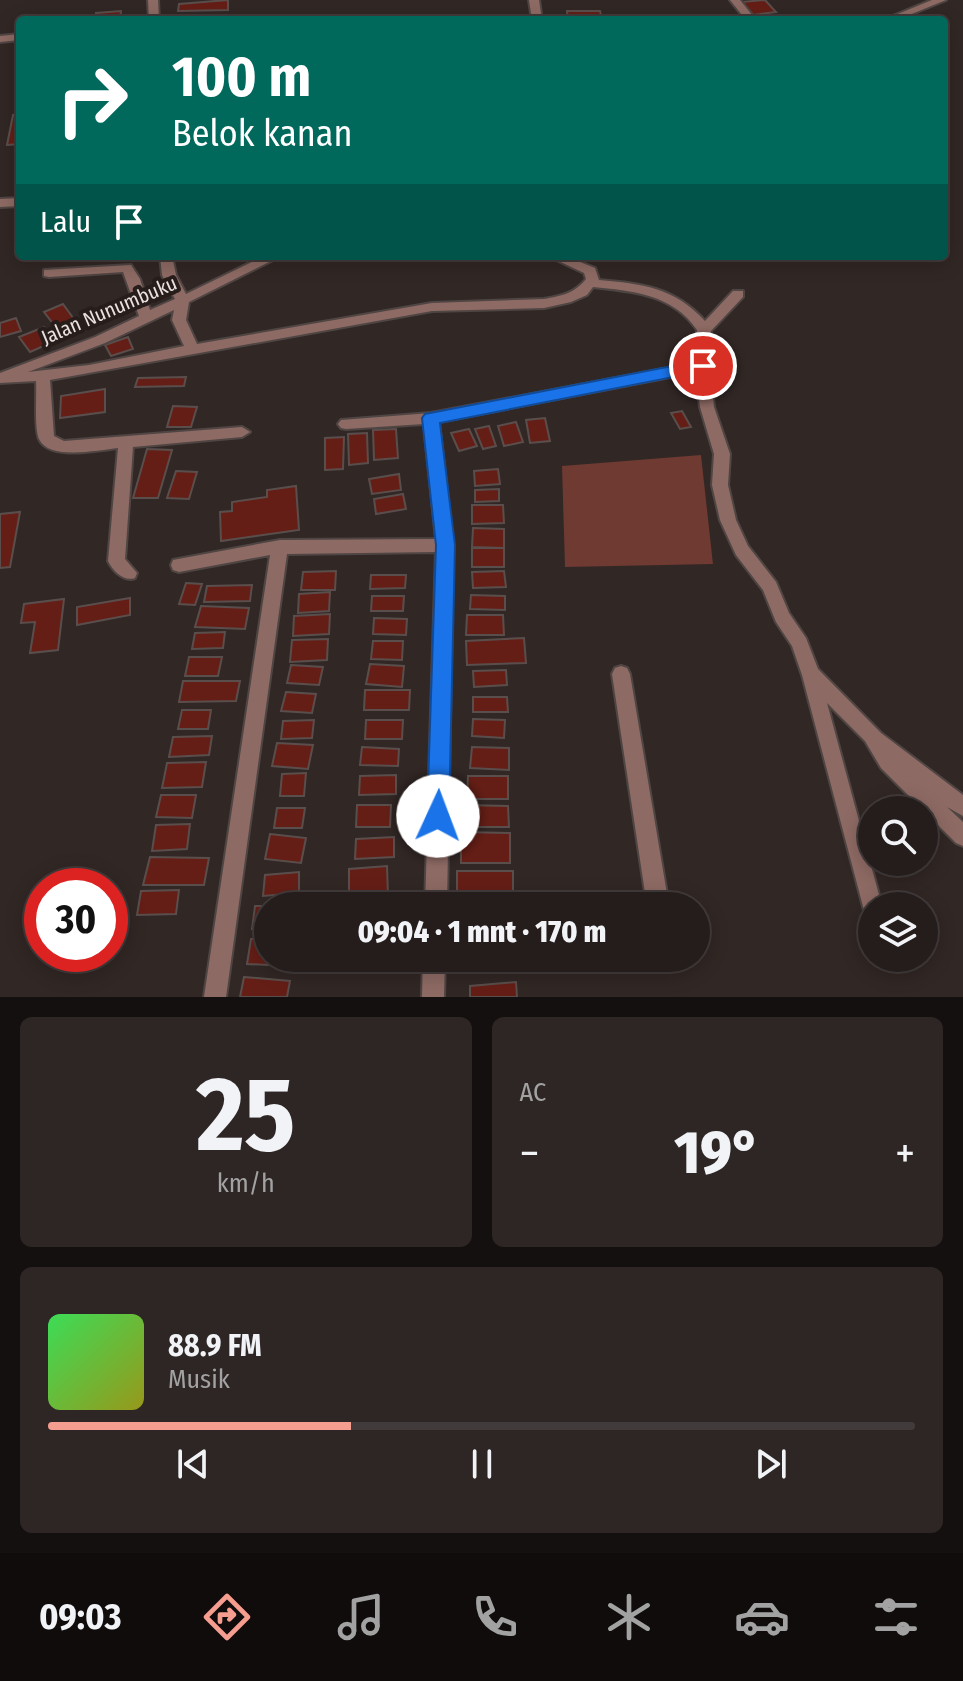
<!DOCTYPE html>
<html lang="id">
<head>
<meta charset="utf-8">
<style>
	:root { --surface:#251d1c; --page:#2d2625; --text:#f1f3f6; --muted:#a3a2a3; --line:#423b3b; --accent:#f59d8f }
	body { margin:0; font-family:"Fira Sans Condensed",sans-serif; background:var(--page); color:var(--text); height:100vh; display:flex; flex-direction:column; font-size:30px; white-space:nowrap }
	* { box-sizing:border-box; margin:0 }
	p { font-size:26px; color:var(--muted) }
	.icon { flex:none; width:44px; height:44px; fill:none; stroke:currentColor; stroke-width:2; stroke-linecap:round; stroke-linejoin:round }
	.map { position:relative; height:997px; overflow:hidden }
	.side { display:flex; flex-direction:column; gap:20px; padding:20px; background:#14100f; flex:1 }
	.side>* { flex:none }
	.banner { position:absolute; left:16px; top:16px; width:932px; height:244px; border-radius:8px; box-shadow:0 4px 20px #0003,0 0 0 2px var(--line); background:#00695c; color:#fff; overflow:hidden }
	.fabs { position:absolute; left:858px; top:796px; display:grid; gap:16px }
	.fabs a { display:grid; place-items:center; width:80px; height:80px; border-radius:50%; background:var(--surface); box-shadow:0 4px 20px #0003,0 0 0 2px var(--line); font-size:40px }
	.speed { position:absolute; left:24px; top:868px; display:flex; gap:16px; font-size:40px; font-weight:700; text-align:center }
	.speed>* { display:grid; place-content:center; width:104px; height:104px; border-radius:50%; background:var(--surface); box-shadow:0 4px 20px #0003,0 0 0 2px var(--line); line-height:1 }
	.speed .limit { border:12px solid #d22; background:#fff; color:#111 }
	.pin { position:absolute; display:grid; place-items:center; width:68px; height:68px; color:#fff; margin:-34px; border:4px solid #fff; border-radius:50%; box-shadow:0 2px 8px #0007 }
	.me { position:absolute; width:88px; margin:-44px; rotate:2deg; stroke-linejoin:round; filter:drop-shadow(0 0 6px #0008) }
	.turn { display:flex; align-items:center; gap:28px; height:168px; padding:0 24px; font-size:36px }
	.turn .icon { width:104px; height:104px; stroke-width:2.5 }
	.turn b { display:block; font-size:56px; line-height:68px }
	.then { display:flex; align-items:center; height:76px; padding:0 24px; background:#0003; gap:16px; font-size:30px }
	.big { font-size:60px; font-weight:800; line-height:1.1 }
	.side .card { flex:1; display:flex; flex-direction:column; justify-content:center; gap:12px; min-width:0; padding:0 28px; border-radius:12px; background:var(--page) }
	.side .dial { align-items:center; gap:0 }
	.dial b { font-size:104px; line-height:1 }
	.song { display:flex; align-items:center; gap:24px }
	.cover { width:96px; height:96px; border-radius:12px; background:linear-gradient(135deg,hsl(130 70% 55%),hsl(60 70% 35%)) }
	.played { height:8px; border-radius:4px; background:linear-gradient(90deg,var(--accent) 35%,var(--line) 35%) }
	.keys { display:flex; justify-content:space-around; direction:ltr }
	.heat { display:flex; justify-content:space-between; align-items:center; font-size:44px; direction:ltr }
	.side .tiles { flex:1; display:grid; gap:20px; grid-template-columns:1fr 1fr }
	.card:last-child { grid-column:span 2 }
	.trip { position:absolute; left:254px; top:892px; width:456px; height:80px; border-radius:40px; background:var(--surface); box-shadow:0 4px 20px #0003,0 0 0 2px var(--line); font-weight:800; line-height:80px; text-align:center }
	.dock { display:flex; height:128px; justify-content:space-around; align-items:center; background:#0f0c0b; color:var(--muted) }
	.dock .icon { width:56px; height:56px }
	.dock .active { color:var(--accent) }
	.dock b { font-size:36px; color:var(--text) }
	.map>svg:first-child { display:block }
	.green { fill:#6e3a32 }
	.building { fill:#651e16; stroke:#5a4e4c; stroke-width:2 }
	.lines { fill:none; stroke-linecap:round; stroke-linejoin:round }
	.street-casing { stroke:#4f4543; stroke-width:4 }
	.street { fill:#8e6a64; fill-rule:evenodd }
	.route { fill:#1a73e8; stroke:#114b97; stroke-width:2 }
	.labels { text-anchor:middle; stroke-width:8; stroke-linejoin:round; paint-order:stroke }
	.street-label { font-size:20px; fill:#eae2e1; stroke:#271d1b }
</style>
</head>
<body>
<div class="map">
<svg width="963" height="997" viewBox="0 0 963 997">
	<rect width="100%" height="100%" fill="#312725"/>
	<!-- green -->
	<path class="green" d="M 701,455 L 713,564 L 565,567 L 562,466 Z"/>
	<!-- building -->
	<g class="building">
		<path d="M 228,0 L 228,10 L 178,11 L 179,4 Z"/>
		<path d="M 765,0 L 776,12 L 753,15 L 741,2 Z"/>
		<path d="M 121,11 L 120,20 L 95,20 L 96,13 Z"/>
		<path d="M 567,11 L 600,11 L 602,19 L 568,20 Z"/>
		<path d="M 20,114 L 20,144 L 7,145 L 13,115 Z"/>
		<path d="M 63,304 L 79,326 L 61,334 L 44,312 Z"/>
		<path d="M 16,318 L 21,331 L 0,337 L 0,323 Z"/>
		<path d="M 44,327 L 55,341 L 30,352 L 19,337 Z"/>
		<path d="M 128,337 L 133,349 L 111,356 L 105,345 Z"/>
		<path d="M 186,377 L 184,386 L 135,387 L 138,378 Z"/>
		<path d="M 105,389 L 105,412 L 60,418 L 61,396 Z"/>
		<path d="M 173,406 L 197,407 L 191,427 L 167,427 Z"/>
		<path d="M 682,411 L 691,427 L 680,429 L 671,413 Z"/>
		<path d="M 545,418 L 550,441 L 530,443 L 526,420 Z"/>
		<path d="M 516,422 L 523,442 L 504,446 L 498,426 Z"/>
		<path d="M 489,426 L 496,446 L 483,449 L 475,429 Z"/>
		<path d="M 396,429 L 398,458 L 374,460 L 373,430 Z"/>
		<path d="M 469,429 L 477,446 L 459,451 L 451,433 Z"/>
		<path d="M 367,433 L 368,463 L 349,465 L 348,434 Z"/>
		<path d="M 344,437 L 343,469 L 325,470 L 325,438 Z"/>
		<path d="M 147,449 L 172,450 L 158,498 L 133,498 Z"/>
		<path d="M 498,469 L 500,484 L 475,486 L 474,471 Z"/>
		<path d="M 176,471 L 197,472 L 189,499 L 167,498 Z"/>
		<path d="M 399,474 L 401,490 L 372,494 L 369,479 Z"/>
		<path d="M 296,486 L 299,530 L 221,541 L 220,512 L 232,511 L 232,502 L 267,497 L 267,490 Z"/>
		<path d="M 499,489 L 499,501 L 475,502 L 475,490 Z"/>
		<path d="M 403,494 L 406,509 L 376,514 L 374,499 Z"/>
		<path d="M 472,505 L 503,505 L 504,523 L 472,524 Z"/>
		<path d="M 20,512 L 10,567 L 0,568 L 0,514 Z"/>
		<path d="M 473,528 L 504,529 L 504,548 L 472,547 Z"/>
		<rect x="472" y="548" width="32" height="19"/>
		<path d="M 336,571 L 335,590 L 301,590 L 303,572 Z"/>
		<path d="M 504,571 L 506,587 L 473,588 L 472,572 Z"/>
		<path d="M 371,575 L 406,575 L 405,588 L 370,589 Z"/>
		<path d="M 186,583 L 202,584 L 195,605 L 179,604 Z"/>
		<path d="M 252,585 L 250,601 L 204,602 L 207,586 Z"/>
		<path d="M 330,592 L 329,611 L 298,613 L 299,594 Z"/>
		<path d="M 471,595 L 505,596 L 505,610 L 470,609 Z"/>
		<path d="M 372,596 L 404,596 L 403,611 L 371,611 Z"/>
		<path d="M 130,598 L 130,615 L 77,625 L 77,607 Z"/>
		<path d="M 64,599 L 58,650 L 30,653 L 35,622 L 21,623 L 24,604 Z"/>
		<path d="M 201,606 L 249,608 L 245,629 L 195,627 Z"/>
		<path d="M 330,614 L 329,634 L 293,636 L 294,616 Z"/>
		<path d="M 467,615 L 503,615 L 504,635 L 466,635 Z"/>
		<path d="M 374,618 L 407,619 L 406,635 L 373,634 Z"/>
		<path d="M 225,632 L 223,648 L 192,649 L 195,633 Z"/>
		<path d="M 524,638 L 526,663 L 467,665 L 466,641 Z"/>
		<path d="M 328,639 L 327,660 L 290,662 L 292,640 Z"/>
		<path d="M 373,641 L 403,641 L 402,660 L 371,659 Z"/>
		<path d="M 189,657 L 222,657 L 218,676 L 185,676 Z"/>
		<path d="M 370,664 L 404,666 L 402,687 L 366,684 Z"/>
		<path d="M 291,665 L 323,667 L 319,685 L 287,683 Z"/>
		<path d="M 506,670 L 507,685 L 474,687 L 473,671 Z"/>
		<path d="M 183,681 L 240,681 L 236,701 L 179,702 Z"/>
		<path d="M 365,690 L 410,690 L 409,710 L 364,710 Z"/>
		<path d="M 286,692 L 316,694 L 312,713 L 281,711 Z"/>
		<path d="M 473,697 L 507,697 L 508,712 L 473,712 Z"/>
		<path d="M 182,710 L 211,710 L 208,729 L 178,729 Z"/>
		<path d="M 473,719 L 505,720 L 504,738 L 472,736 Z"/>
		<path d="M 314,720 L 312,738 L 281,739 L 283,721 Z"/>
		<path d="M 366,720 L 403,720 L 402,739 L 365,739 Z"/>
		<path d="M 212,736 L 209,755 L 169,757 L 173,737 Z"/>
		<path d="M 277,743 L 313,745 L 308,769 L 272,766 Z"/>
		<path d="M 362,747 L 399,749 L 398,766 L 360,765 Z"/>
		<path d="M 472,747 L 509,748 L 509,770 L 470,768 Z"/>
		<path d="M 206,762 L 202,787 L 162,788 L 167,763 Z"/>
		<path d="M 306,773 L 304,796 L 280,796 L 282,774 Z"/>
		<path d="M 396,775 L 396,794 L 359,795 L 360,776 Z"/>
		<path d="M 468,776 L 508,776 L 508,799 L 467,799 Z"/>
		<path d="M 161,795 L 196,795 L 192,818 L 156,817 Z"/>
		<path d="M 357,805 L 391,805 L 390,827 L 356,827 Z"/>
		<path d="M 464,805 L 508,806 L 509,827 L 464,827 Z"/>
		<path d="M 277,808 L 305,808 L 302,828 L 274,828 Z"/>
		<path d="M 190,824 L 187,849 L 152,851 L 156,825 Z"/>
		<path d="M 461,832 L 510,833 L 510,863 L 461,863 Z"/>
		<path d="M 270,834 L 306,838 L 301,863 L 265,859 Z"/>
		<path d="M 394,837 L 394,857 L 355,859 L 356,839 Z"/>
		<path d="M 150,857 L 209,858 L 204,885 L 143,885 Z"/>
		<path d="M 387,866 L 388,896 L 349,900 L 349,869 Z"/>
		<rect x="457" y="871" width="56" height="26"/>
		<path d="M 299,872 L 299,893 L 263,896 L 265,875 Z"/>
		<path d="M 179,890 L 176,914 L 137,915 L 141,891 Z"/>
		<path d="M 255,906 L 292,906 L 268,906 L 268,929 L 252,929 Z"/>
		<path d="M 251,939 L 268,939 L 268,958 L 290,958 L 289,966 L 247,964 Z"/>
		<path d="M 244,977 L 290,981 L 287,997 L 240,997 Z"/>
		<path d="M 516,982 L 517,997 L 470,997 L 470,986 Z"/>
	</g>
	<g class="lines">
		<defs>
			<g id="street">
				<path d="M 148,0 L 158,0 L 159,20 L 149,20 Z"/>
				<path d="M 529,0 L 539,0 L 542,20 L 532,20 Z"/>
				<path d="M 730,0 L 740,0 L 756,20 L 746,20 Z"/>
				<path d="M 932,0 L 946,0 L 897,20 L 883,20 Z"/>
				<path d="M 20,34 L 20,40 L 0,42 L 0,36 Z"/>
				<path d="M 20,198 L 20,206 L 0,207 L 0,199 Z"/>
				<path d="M 160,256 L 172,256 L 176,275 L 186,294 L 264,256 L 281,256 L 189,302 L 186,320 L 197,344 L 432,303 L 544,299 C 562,296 575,293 586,279 L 584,273 L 548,256 L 565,256 L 595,268 L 599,280 C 642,284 674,287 705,321 L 733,291 L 743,291 L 743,297 L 711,331 L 708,351 L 714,407 L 730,454 L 728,485 L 736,520 L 748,546 L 776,582 L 789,613 L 806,638 L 818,669 L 881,733 L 963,795 L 963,816 L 947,807 L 963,822 L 963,846 L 956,843 L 881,768 L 865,741 L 827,703 L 882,906 L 872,906 L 872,918 L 865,914 L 802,675 L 792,646 L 776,622 L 763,590 L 736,555 L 720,520 L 712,485 L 714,454 L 700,407 L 696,372 L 439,422 L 453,545 L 447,906 L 425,906 L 436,552 L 287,554 L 226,997 L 204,997 L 270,555 L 179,572 L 173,570 L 171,565 L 173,560 L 280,540 L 436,539 L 424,424 L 346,429 L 341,428 L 338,424 L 341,420 L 431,413 L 695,363 L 697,330 C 673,294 632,291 593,287 L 587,295 L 571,302 L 544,308 L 432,311 L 50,380 L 54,436 L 64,441 L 242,427 L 250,432 L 242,437 L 133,447 L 125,559 L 137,573 L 135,578 C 124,582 113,571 108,561 L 118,448 C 98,450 49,461 39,439 C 34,427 37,396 36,381 L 0,383 L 0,373 L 95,337 L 139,316 L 123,272 L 49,277 L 44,276 L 44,270 L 131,265 L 140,279 L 150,310 L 175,299 L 162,275 ZM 174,310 L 172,320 L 184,346 L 89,365 L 28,372 L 105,343 Z"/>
				<path d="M 621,666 L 627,668 L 630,674 L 669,906 L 647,906 L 612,674 L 615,668 Z"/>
				<path d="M 423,958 L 445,958 L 444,997 L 422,997 Z"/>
			</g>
		</defs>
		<!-- street casing -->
		<use href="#street" class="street-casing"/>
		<!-- street -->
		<use href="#street" class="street"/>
	</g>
	<!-- route -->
	<path class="route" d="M 703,360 L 709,362 L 709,370 L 440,423 L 455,545 L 449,816 L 446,823 L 438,827 L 430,823 L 427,816 L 436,545 L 422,418 L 425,414 Z"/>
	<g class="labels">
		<!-- street labels -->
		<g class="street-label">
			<text transform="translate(109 310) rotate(-23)" y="7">Jalan Nunumbuku</text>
		</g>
	</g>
</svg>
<div class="fabs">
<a><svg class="icon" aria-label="search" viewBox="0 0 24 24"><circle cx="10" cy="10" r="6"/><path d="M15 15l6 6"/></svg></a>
<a><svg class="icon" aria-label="layers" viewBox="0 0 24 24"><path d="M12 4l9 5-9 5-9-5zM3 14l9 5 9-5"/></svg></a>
</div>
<div class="speed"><div class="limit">30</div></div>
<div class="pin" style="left:703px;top:366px;background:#d93025"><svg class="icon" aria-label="arrive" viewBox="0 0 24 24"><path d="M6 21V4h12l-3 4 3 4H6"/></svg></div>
<svg class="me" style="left:438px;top:816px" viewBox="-20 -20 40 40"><circle r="19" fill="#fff"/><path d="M0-13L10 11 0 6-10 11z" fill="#1a73e8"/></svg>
<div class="trip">09:04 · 1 mnt · 170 m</div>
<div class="banner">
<div class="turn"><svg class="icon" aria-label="right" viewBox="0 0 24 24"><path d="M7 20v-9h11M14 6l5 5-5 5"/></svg><div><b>100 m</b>Belok kanan</div></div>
<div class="then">Lalu<svg class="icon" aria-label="arrive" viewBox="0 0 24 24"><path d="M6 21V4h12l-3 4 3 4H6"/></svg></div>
</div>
</div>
<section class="side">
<div class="tiles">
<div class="card dial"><b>25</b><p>km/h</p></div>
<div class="card"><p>AC</p>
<div class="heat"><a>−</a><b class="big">19°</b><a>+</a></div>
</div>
<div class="card">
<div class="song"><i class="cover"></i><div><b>88.9 FM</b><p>Musik</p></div></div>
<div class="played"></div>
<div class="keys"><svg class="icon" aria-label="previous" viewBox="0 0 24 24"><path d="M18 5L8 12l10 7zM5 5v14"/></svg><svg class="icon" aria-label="pause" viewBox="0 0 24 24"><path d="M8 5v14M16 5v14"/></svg><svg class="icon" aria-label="next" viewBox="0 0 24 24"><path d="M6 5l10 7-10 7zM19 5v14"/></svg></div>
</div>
</div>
</section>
<nav class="dock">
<b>09:03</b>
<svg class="icon active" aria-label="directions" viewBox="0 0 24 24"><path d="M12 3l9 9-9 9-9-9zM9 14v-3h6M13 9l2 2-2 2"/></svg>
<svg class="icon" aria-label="music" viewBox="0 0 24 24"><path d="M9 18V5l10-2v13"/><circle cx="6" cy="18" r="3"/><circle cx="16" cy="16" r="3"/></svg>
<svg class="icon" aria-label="phone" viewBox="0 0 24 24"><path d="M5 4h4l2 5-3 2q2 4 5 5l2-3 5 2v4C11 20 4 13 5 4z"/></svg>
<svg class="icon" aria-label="climate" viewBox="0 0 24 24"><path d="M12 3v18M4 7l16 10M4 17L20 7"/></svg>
<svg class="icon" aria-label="car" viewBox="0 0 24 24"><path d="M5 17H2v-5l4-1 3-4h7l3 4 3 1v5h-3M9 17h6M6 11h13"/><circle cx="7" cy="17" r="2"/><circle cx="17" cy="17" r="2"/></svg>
<svg class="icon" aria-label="filters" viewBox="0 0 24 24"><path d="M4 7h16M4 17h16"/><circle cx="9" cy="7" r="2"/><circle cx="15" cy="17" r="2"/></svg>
</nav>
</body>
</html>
